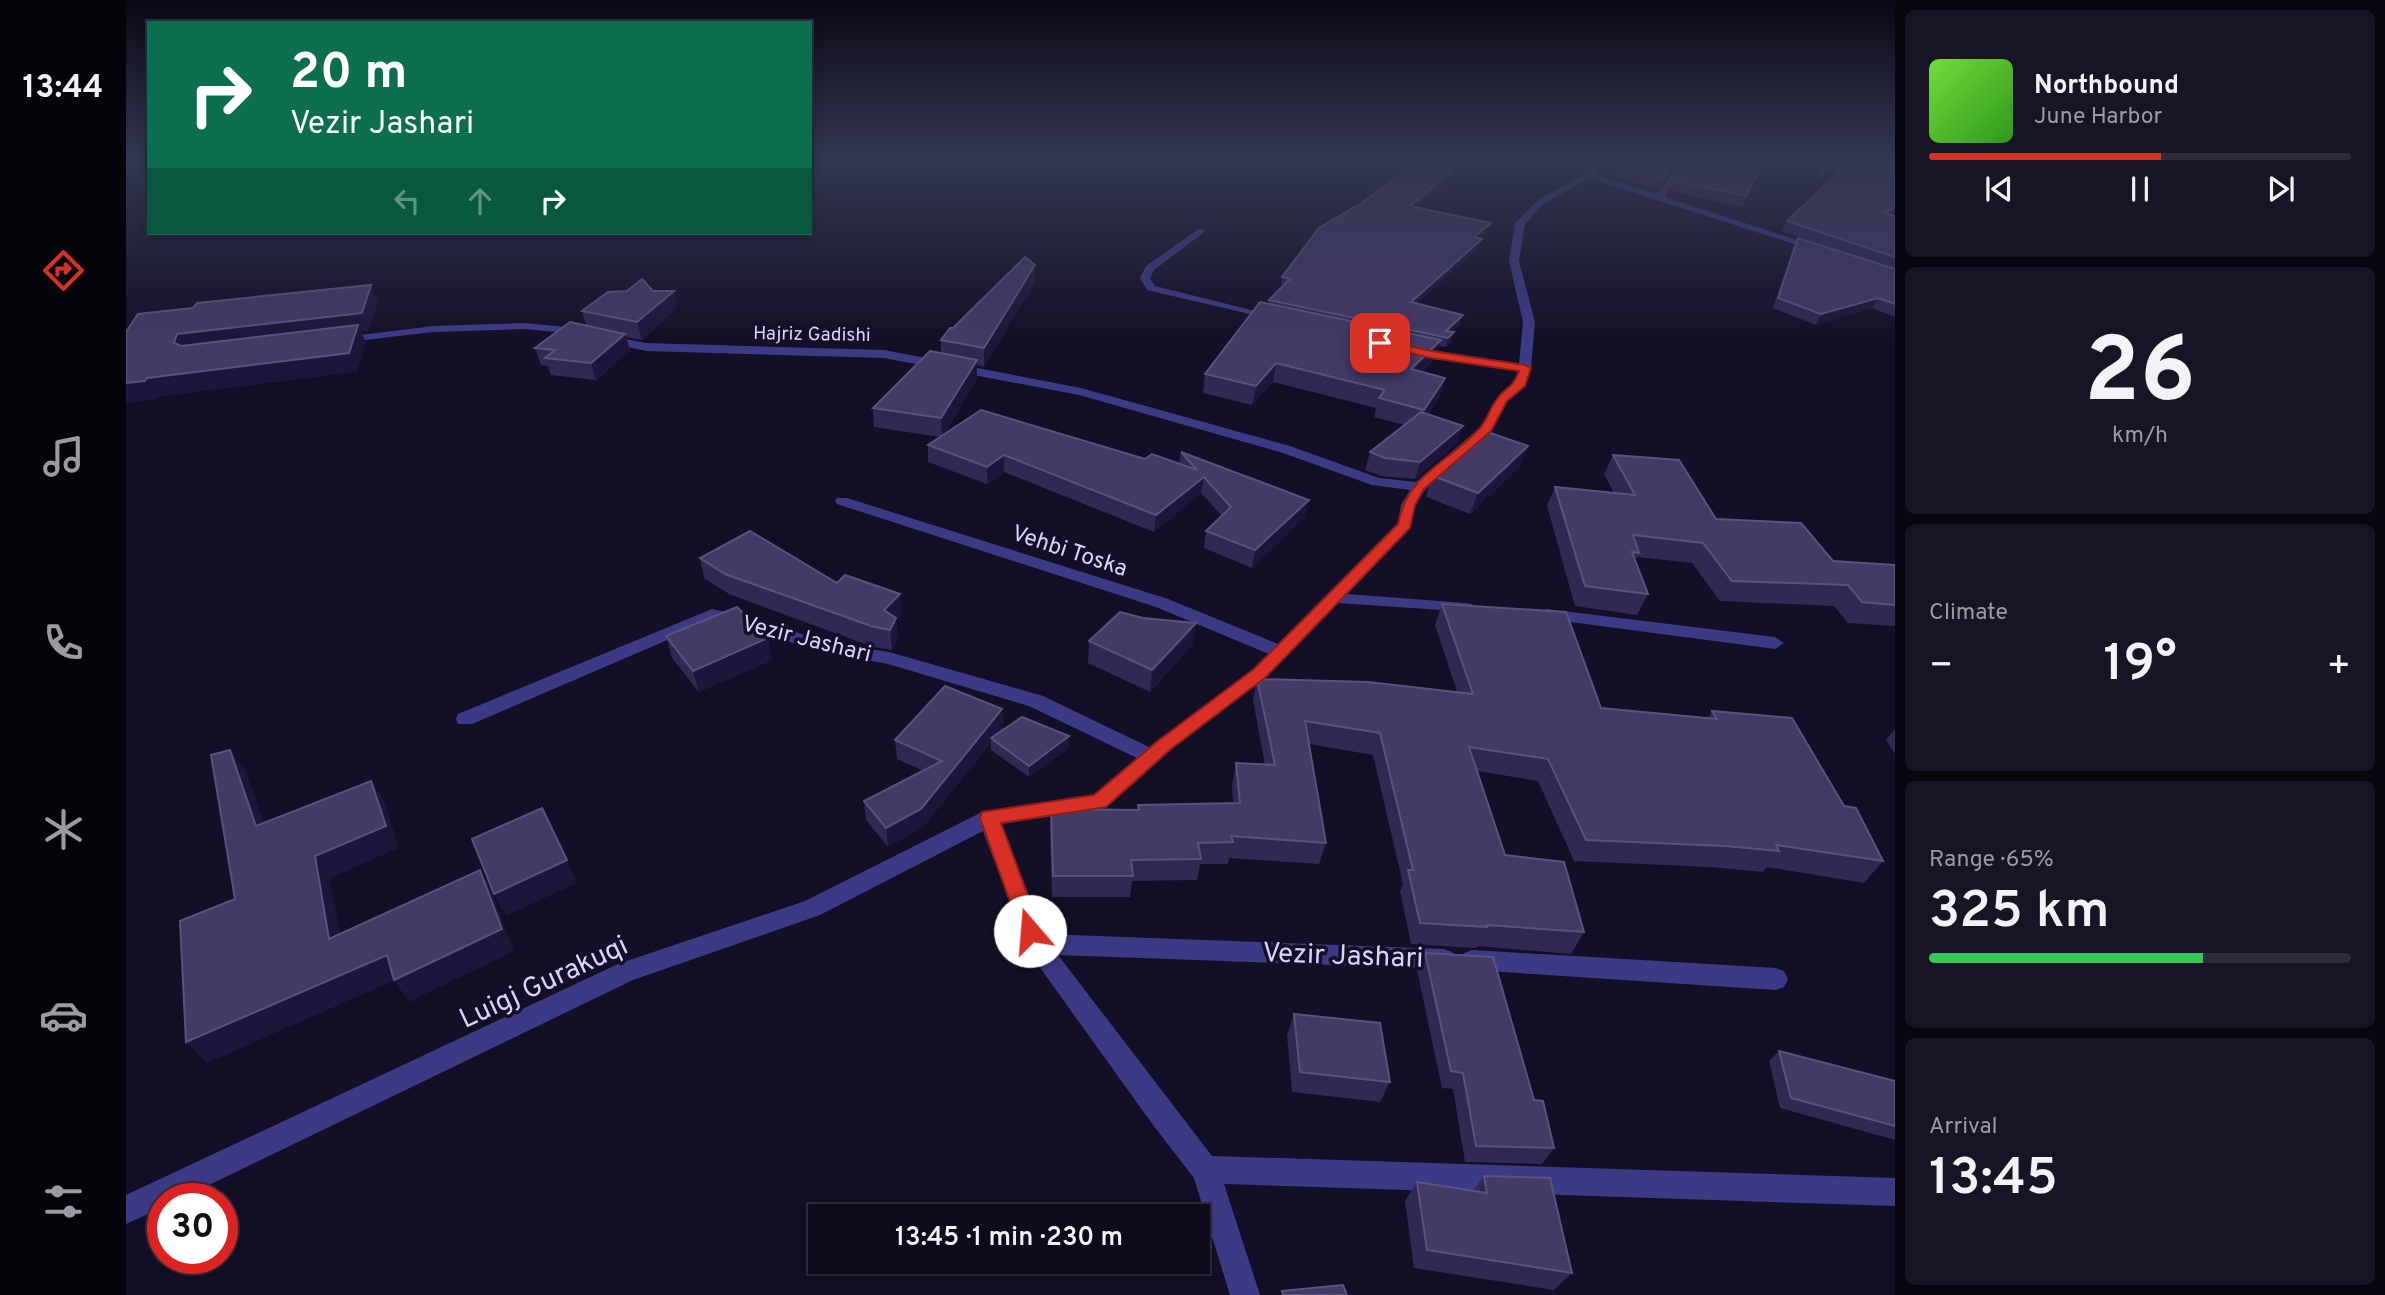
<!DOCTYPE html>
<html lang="en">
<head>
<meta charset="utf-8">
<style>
	:root { --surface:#0e0b1c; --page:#171425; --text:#f1f3f6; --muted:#9b9ba3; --line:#2e2b3b; --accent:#d93025 }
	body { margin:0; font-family:Overpass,sans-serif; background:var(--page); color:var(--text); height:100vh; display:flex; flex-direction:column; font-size:26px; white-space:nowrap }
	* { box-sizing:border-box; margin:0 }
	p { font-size:23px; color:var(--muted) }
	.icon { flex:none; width:38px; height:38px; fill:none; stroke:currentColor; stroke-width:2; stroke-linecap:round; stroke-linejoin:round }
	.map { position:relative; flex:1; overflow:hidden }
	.details { display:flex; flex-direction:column; gap:10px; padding:10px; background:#08060f; width:490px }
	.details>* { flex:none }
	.top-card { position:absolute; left:21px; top:21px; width:665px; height:214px; border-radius:0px; box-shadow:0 4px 10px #0003,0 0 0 2px var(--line); background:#0b6e4f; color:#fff; overflow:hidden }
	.speed { position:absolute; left:21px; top:1183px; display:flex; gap:14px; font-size:35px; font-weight:700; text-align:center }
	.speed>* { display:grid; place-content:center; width:91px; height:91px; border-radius:50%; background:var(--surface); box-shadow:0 4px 10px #0003,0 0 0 2px var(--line); line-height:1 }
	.speed .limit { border:10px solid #d22; background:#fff; color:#111 }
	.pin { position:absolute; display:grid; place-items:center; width:60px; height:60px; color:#fff; margin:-30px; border-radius:14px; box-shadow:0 4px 10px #0006 }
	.me { position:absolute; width:77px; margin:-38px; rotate:342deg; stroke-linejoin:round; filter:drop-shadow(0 0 5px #0008) }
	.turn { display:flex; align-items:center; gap:24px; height:147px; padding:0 28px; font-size:32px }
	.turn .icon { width:91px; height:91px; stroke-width:2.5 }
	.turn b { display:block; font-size:49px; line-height:60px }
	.lanes { display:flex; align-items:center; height:66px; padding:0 28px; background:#0003; justify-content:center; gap:35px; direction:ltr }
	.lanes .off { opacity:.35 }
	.big { font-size:52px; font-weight:600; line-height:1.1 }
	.details .card { flex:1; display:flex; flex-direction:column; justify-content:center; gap:10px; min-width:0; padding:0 24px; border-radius:10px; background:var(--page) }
	.details .dial { align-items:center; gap:0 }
	.dial b { font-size:91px; line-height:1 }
	.song { display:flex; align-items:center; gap:21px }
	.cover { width:84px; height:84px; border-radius:10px; background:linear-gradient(135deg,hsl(100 70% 55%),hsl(110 70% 35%)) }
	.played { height:7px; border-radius:4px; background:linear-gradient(90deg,var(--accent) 55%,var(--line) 55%) }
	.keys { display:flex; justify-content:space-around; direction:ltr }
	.heat { display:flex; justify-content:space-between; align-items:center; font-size:38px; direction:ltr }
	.charge { height:10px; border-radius:5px; background:linear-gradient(90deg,#34c759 65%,var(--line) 0) }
	.trip { position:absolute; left:682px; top:1204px; width:402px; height:70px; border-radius:0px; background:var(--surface); box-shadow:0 4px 10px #0003,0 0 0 2px var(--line); font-weight:600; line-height:70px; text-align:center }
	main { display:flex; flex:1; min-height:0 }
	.tab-bar { display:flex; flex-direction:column; width:126px; justify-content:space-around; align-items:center; background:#06040b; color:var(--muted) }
	.tab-bar .icon { width:49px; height:49px }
	.tab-bar .on { color:var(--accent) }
	.tab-bar b { font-size:32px; color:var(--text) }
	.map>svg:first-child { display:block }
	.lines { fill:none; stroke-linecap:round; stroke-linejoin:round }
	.street { fill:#3d3a85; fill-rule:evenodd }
	.wall { fill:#312854 }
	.shaded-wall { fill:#1d163a }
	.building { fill:#433a66; stroke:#5a527e; stroke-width:2 }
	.route { fill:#d93025; stroke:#8d1f18; stroke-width:2 }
	.labels { text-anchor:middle; stroke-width:7; stroke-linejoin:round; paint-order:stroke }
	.far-street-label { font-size:19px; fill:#d9d4ff; stroke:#130f26 }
	.street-label { font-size:23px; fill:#d9d4ff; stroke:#130f26 }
	.near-street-label { font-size:28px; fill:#d9d4ff; stroke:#130f26 }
</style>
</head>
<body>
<main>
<nav class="tab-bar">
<b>13:44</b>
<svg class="icon on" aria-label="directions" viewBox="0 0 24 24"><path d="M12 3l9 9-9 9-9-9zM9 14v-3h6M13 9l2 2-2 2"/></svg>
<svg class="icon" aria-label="music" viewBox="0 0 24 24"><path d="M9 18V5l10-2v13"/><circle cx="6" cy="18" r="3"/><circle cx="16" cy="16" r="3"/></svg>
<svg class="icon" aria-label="phone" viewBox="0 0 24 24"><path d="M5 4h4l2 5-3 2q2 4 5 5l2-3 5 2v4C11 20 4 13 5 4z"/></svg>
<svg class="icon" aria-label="climate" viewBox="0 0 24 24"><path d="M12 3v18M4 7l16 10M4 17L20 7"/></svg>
<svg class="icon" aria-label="car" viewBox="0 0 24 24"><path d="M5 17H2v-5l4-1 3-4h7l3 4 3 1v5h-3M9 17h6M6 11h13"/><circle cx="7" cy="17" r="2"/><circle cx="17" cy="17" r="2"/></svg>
<svg class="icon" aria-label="filters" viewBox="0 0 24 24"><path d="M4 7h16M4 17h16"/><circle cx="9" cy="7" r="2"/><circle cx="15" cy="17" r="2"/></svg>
</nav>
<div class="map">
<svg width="1769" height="1295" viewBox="0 0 1769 1295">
	<rect width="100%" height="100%" fill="#130f26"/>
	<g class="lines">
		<!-- street -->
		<g class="street">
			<path d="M 1476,159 L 1485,159 L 1467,174 L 1531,194 L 1557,159 L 1565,159 L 1539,197 L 1698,249 L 1690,251 L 1462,178 L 1418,204 L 1399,224 L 1393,261 L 1409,322 L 1405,368 L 1399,386 L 1381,401 L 1365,432 L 1299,490 L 1289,505 L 1284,528 L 1221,594 L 1340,603 L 1346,604 L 1348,608 L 1346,612 L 1212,603 L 1140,677 L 1046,749 L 980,808 L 876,824 L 918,934 L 1318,949 L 1326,952 L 1330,959 L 1326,966 L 1318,969 L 932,955 L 1086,1156 L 1769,1178 L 1769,1206 L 1098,1184 L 1134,1295 L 1104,1295 L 1068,1178 L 1027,1125 L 902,951 L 857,831 L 694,915 L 507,980 L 54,1199 L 37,1199 L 37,1207 L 0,1224 L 0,1195 L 492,964 L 679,901 L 856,812 L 968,795 L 1011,758 L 903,706 L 762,664 L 686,650 L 632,630 L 588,620 L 346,724 L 332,724 L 330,719 L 332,714 L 586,609 L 643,622 L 695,641 L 763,652 L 917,696 L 1023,747 L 1128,669 L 1143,654 L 1030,607 L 711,504 L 709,501 L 711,498 L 721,498 L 1042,599 L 1152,644 L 1272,524 L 1275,505 L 1284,490 L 1246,485 L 1154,452 L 953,395 L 758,358 L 520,351 L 431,332 L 398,329 L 307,332 L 214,343 L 210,342 L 210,338 L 307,326 L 398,323 L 431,326 L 520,343 L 758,350 L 955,388 L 1164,446 L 1253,478 L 1290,482 L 1355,427 L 1372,396 L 1387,384 L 1392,371 L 1288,355 L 1282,351 L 1288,347 L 1393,364 L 1397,322 L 1383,261 L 1389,223 L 1412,200 L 1445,182 Z"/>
			<path d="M 1700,159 L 1708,159 L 1696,177 L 1690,177 Z"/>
			<path d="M 1074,228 L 1079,231 L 1077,233 L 1028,270 L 1024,278 L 1029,286 L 1153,317 L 1153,321 L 1021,290 L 1014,278 L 1020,266 Z"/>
			<path d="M 1420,609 L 1649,637 L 1658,643 L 1649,649 L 1414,618 L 1412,614 Z"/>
			<path d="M 1346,950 L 1650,968 L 1658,971 L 1662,979 L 1658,987 L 1650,990 L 1346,970 L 1338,967 L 1334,960 L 1338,953 Z"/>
		</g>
	</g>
	<!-- wall -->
	<g class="wall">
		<path d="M 1512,159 L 1554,159 L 1533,188 L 1490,179 L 1494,168 Z"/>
		<path d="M 1639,159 L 1616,207 L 1545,191 L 1550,181 Z"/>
		<path d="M 1324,178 L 1290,207 L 1365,223 L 1363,231 L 1354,238 L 1353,247 L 1291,303 L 1334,324 L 1326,332 L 1325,342 L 1320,347 L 1313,346 L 1309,358 L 1296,372 L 1319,378 L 1314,396 L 1302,414 L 1332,443 L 1289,479 L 1255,476 L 1239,470 L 1244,452 L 1278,425 L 1248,417 L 1250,408 L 1147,382 L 1126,405 L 1077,393 L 1079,374 L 1142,304 L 1143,300 L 1157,287 L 1155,286 L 1156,277 Z"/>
		<path d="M 1766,215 L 1769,216 L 1769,317 L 1746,308 L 1690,325 L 1647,308 L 1667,248 L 1672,238 L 1749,262 L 1656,231 L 1661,221 Z"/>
		<path d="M 909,265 L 909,282 L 858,367 L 851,365 L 851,378 L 818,434 L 1053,463 L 1055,452 L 1179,517 L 1126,568 L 1078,548 L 1080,531 L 1096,516 L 1075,493 L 1028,532 L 878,472 L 861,484 L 802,462 L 802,445 L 814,437 L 748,427 L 747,408 L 815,353 L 815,340 L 827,328 Z"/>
		<path d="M 527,291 L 551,308 L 516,340 L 500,337 L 504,350 L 470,380 L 425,375 L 422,366 L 415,365 L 409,348 L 460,325 L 456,311 Z"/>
		<path d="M 1402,446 L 1394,466 L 1344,514 L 1300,497 L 1307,472 Z"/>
		<path d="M 1487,455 L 1590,519 L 1707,561 L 1769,565 L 1769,626 L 1722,623 L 1708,606 L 1594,601 L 1566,563 L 1511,557 L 1509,561 L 1522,594 L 1511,615 L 1449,606 L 1421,506 L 1429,487 L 1488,493 L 1478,474 Z"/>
		<path d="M 574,558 L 711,583 L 776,614 L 770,620 L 772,638 L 766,650 L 747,647 L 603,594 L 578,578 Z"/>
		<path d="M 1316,604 L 1475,708 L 1582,718 L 1586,711 L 1718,806 L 1757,861 L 1738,883 L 1641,867 L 1637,872 L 1584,867 L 1448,861 L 1412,781 L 1351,771 L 1379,855 L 1458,932 L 1445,954 L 1352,946 L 1350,948 L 1285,944 L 1274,891 L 1277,884 L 1247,755 L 1183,744 L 1200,843 L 1193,864 L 1103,858 L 1102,864 L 1074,864 L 1071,880 L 1006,881 L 1004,897 L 926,897 L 924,831 L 925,809 L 1012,810 L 1012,805 L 1107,803 L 1106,785 L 1110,763 L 1139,765 L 1127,700 L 1131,679 L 1331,692 L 1309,625 Z"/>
		<path d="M 540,636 L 642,638 L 646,660 L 573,692 L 546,658 Z"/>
		<path d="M 963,641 L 1067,644 L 1024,692 L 962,663 Z"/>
		<path d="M 876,709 L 877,728 L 873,733 L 943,748 L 903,777 L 865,750 L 865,743 L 796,828 L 762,847 L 740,820 L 738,801 L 796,770 L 771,759 L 769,740 Z"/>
		<path d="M 1769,729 L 1769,754 L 1760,740 Z"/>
		<path d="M 1299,953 L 1408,1100 L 1428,1148 L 1416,1164 L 1339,1162 L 1327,1089 L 1316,1088 L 1291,970 Z"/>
		<path d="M 1168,1014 L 1264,1082 L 1254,1102 L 1166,1092 L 1161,1035 Z"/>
		<path d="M 1653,1051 L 1769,1081 L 1769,1140 L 1654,1108 L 1643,1061 Z"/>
		<path d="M 1358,1176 L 1446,1273 L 1428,1290 L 1288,1268 L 1279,1201 L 1291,1182 L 1347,1191 Z"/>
	</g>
	<!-- shaded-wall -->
	<g class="shaded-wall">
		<path d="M 1550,159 L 1554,159 L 1533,188 L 1537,178 Z"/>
		<path d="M 1326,171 L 1324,178 L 1282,214 L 1284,206 Z"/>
		<path d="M 1769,207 L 1769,213 L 1754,223 L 1759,213 Z"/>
		<path d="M 1365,223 L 1363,231 L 1345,245 L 1348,237 Z"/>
		<path d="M 1356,239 L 1353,247 L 1283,311 L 1285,302 Z"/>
		<path d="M 909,265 L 909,282 L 858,367 L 858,348 Z"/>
		<path d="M 245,285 L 252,302 L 243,331 L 235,332 L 240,343 L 231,372 L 32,397 L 31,399 L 0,404 L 0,383 L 21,378 L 48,343 L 51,334 Z"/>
		<path d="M 548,291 L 551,308 L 516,340 L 511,322 Z"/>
		<path d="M 1752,298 L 1746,308 L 1690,325 L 1695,314 Z"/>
		<path d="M 1337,315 L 1334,324 L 1320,338 L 1320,331 Z"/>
		<path d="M 1328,332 L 1325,342 L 1320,347 L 1322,338 Z"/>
		<path d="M 499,334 L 504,350 L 470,380 L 465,363 Z"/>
		<path d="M 1315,340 L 1309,358 L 1280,388 L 1285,369 Z"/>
		<path d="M 851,360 L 851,378 L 816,437 L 815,418 Z"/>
		<path d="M 1150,363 L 1147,382 L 1126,405 L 1130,386 Z"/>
		<path d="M 1319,378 L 1314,396 L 1293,429 L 1298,410 Z"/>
		<path d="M 1337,426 L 1332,443 L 1289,479 L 1294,462 Z"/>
		<path d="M 1402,446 L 1394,466 L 1344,514 L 1352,493 Z"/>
		<path d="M 878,455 L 878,472 L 861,484 L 861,467 Z"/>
		<path d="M 1078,477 L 1075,493 L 1028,532 L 1030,515 Z"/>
		<path d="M 1183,500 L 1179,517 L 1126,568 L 1129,550 Z"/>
		<path d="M 774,594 L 776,614 L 770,620 L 772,638 L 766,650 L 764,630 L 758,610 Z"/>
		<path d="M 1070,623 L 1067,644 L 1024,692 L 1026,670 Z"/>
		<path d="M 642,638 L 646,660 L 573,692 L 567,671 Z"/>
		<path d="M 876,709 L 877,728 L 867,740 L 865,738 L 865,743 L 796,828 L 762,847 L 760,828 Z"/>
		<path d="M 943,736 L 943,748 L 903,777 L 903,766 Z"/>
		<path d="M 104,750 L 120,772 L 147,849 L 130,826 Z"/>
		<path d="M 245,781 L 259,803 L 273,848 L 204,878 L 219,960 L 203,939 L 189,856 Z"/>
		<path d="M 441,860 L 451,883 L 380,916 L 368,894 Z"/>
		<path d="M 354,870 L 366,892 L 388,951 L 283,1002 L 268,980 Z"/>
		<path d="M 261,955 L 276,977 L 81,1063 L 60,1042 Z"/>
	</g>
	<!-- building -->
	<g class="building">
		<path d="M 1294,159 L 1317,159 L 1326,171 L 1284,206 L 1365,223 L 1348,237 L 1356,239 L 1285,302 L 1337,315 L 1320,331 L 1328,332 L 1322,338 L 1143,300 L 1164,279 L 1156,277 L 1193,228 L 1237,202 Z"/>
		<path d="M 1512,159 L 1550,159 L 1537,178 L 1494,168 Z"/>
		<path d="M 1565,159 L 1638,159 L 1620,196 L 1550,181 Z"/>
		<path d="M 1727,159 L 1769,159 L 1769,207 L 1759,213 L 1769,216 L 1769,257 L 1661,221 Z"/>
		<path d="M 1672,238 L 1769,269 L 1769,304 L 1752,298 L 1695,314 L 1652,298 Z"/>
		<path d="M 899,257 L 909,265 L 858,348 L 815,340 L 824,328 L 827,328 Z"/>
		<path d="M 516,279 L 527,291 L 548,291 L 511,322 L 456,311 L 482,292 L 501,291 Z"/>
		<path d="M 245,285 L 236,313 L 51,334 L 48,343 L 55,346 L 232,325 L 223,353 L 21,378 L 19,381 L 0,383 L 0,332 L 12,314 L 67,308 L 71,303 Z"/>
		<path d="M 1134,302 L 1315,340 L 1285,369 L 1319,378 L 1298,410 L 1253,398 L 1259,390 L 1150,363 L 1130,386 L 1079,374 Z"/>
		<path d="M 444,322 L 499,334 L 465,363 L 419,358 L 429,350 L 409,348 Z"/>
		<path d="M 804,351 L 851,360 L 815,418 L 747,408 Z"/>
		<path d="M 855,410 L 1019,459 L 1026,454 L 1071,470 L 1055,452 L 1183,500 L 1129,550 L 1080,531 L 1105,507 L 1078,477 L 1030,515 L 878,455 L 861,467 L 802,445 Z"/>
		<path d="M 1295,412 L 1337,426 L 1294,462 L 1259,458 L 1244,452 Z"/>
		<path d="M 1356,430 L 1402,446 L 1352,493 L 1307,476 L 1310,474 L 1307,472 Z"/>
		<path d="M 1487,455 L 1553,460 L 1590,519 L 1675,523 L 1707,561 L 1769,565 L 1769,605 L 1736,602 L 1722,585 L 1606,581 L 1577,543 L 1507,535 L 1513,553 L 1506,552 L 1522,594 L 1459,586 L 1429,487 L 1509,495 Z"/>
		<path d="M 624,531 L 711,583 L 719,575 L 774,594 L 758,610 L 770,618 L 764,630 L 745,626 L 599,574 L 574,558 Z"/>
		<path d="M 1316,604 L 1440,612 L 1475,708 L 1591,719 L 1586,711 L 1666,718 L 1718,806 L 1730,808 L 1757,861 L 1650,845 L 1653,851 L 1599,846 L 1460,840 L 1422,759 L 1343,747 L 1379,855 L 1438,862 L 1458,932 L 1361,925 L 1361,927 L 1294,923 L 1282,870 L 1287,870 L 1254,733 L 1179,721 L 1200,843 L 1105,836 L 1107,842 L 1072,843 L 1075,859 L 1005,860 L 1007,876 L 927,876 L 925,809 L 1013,810 L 1012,805 L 1114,803 L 1110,763 L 1149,765 L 1131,679 L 1242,682 L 1347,694 Z"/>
		<path d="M 611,607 L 642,638 L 567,671 L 540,636 Z"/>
		<path d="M 994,612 L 1017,618 L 1070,623 L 1026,670 L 963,641 Z"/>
		<path d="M 819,686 L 876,709 L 795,809 L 760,828 L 738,801 L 816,761 L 769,740 Z"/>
		<path d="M 896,717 L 943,736 L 903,766 L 865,738 Z"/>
		<path d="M 104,750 L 130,826 L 245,781 L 260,826 L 189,856 L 203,939 L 354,870 L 376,929 L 268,980 L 261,955 L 60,1042 L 54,921 L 109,899 L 85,755 Z"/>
		<path d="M 416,808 L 441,860 L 368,894 L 346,839 Z"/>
		<path d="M 1299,953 L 1367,957 L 1408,1100 L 1417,1101 L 1428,1148 L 1350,1146 L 1337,1073 L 1325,1071 Z"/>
		<path d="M 1168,1014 L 1254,1023 L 1264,1082 L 1174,1072 Z"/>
		<path d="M 1653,1051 L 1769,1081 L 1769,1126 L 1665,1098 Z"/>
		<path d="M 1358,1176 L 1424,1178 L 1446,1273 L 1301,1250 L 1291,1182 L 1361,1193 Z"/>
		<path d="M 1217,1285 L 1221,1295 L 1157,1295 L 1156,1291 Z"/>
	</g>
	<!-- sky -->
	<linearGradient id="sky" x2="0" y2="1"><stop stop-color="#0a0815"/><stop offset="0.47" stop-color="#333752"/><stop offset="1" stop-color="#333752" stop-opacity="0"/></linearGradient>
	<rect width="1769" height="341" fill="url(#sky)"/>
	<!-- route -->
	<path class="route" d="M 1254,340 L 1306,351 L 1399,365 L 1405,368 L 1399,386 L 1381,401 L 1365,431 L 1298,489 L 1289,505 L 1284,528 L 1140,677 L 1045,749 L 980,807 L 875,823 L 915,931 L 912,938 L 904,940 L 897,938 L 854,818 L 856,812 L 968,795 L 1033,740 L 1128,669 L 1272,524 C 1282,472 1323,463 1354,428 C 1361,420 1364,408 1371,399 C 1380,386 1386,390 1393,371 L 1306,358 L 1251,346 L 1251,341 Z"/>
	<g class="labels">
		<!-- far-street labels -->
		<g class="far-street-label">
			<text transform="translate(686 333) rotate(1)" y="7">Hajriz Gadishi</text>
		</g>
		<!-- street labels -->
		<g class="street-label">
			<text transform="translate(944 550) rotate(18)" y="8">Vehbi Toska</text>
			<text transform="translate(681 638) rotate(14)" y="8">Vezir Jashari</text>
		</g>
		<!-- near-street labels -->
		<g class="near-street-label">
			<text transform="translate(1217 954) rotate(2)" y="10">Vezir Jashari</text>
			<text transform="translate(417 981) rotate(-25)" y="10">Luigj Gurakuqi</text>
		</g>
	</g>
</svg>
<div class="speed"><div class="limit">30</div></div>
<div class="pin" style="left:1254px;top:343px;background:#d93025"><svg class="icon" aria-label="arrive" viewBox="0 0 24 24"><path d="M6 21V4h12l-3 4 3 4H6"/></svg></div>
<svg class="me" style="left:904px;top:931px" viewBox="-20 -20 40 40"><circle r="19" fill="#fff"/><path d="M0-13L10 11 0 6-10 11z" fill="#d93025"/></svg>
<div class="trip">13:45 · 1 min · 230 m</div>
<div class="top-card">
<div class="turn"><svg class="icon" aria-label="right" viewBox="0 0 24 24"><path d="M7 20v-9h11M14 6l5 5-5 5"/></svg><div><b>20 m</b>Vezir Jashari</div></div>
<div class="lanes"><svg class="icon off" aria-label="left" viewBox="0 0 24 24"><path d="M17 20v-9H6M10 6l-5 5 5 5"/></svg><svg class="icon off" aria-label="ahead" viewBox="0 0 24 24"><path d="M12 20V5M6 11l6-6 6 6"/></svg><svg class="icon" aria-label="right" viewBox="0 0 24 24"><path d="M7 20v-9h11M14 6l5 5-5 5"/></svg></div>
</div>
</div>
<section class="details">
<div class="card">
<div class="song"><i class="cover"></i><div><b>Northbound</b><p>June Harbor</p></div></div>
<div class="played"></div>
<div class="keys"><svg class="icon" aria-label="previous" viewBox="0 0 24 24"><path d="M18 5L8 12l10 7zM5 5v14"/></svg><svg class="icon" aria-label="pause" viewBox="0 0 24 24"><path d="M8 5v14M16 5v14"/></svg><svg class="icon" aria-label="next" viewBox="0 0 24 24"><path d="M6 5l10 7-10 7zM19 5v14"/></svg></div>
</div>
<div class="card dial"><b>26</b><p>km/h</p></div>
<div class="card"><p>Climate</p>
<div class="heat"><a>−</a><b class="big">19°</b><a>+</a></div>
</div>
<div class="card"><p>Range · 65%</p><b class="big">325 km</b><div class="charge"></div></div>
<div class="card"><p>Arrival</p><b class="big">13:45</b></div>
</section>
</main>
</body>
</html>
